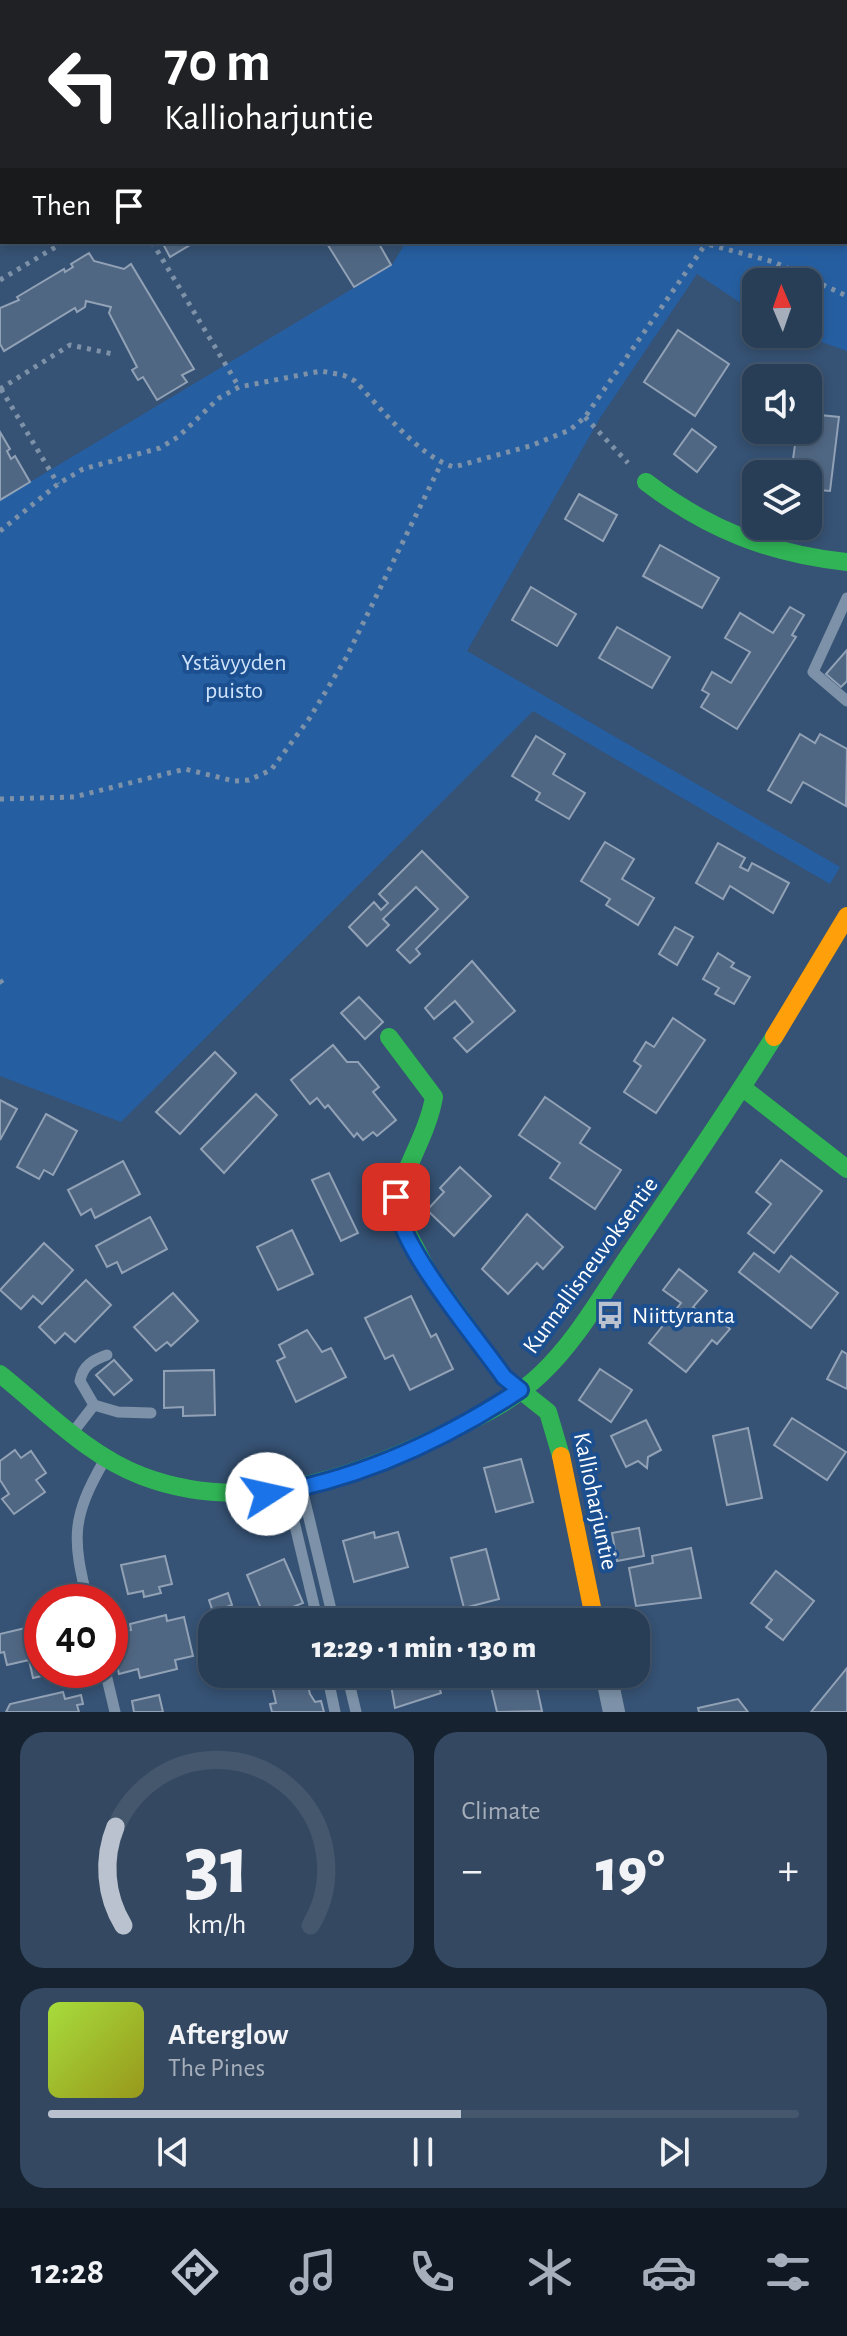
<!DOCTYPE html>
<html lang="en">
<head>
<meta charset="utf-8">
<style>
	:root { --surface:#283e57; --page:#344961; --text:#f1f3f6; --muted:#a5aeba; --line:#44576d; --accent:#b9c2ce }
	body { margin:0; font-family:"Alegreya Sans",sans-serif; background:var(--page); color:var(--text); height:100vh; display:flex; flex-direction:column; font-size:30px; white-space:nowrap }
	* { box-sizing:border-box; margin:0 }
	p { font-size:26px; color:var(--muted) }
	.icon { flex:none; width:44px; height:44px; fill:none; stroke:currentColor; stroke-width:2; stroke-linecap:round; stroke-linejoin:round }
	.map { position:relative; height:1712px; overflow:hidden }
	.drawer { display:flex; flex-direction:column; gap:20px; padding:20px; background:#162230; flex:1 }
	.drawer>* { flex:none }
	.guide { position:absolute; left:0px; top:0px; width:848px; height:244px; box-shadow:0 4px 12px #0003,0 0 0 2px var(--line); background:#202124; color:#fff; overflow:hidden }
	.needle { width:52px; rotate:358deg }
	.buttons { position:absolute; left:742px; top:268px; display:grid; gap:16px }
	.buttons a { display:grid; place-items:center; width:80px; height:80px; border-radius:16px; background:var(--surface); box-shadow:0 4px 12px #0003,0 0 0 2px var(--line); font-size:40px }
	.speed { position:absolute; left:24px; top:1584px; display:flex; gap:16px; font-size:40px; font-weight:700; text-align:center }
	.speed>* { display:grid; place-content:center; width:104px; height:104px; border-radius:50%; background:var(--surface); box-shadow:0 4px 12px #0003,0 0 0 2px var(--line); line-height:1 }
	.speed .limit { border:12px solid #d22; background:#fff; color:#111 }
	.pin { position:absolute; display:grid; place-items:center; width:68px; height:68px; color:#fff; margin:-34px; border-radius:16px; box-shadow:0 4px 12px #0006 }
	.me { position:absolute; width:88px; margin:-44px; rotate:80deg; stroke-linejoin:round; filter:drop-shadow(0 0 6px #0008) }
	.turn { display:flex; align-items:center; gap:28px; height:168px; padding:0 32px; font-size:36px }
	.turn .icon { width:104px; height:104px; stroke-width:2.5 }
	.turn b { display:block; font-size:56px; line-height:68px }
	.then { display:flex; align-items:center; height:76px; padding:0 32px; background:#0003; gap:16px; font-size:30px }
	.big { font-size:60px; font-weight:800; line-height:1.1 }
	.drawer .card { flex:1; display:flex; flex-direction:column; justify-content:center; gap:12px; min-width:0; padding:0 28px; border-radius:24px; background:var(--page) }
	.drawer .dial { align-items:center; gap:0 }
	.dial svg { height:208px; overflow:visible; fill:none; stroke:var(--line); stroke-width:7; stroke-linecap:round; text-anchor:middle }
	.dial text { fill:var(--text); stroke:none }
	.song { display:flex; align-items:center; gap:24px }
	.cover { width:96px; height:96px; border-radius:12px; background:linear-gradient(135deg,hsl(80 70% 55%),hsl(60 70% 35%)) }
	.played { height:8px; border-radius:4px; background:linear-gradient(90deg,var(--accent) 55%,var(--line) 55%) }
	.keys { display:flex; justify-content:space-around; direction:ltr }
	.heat { display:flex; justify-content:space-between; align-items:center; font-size:44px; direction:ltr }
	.drawer .tiles { flex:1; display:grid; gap:20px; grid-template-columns:1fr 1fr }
	.card:last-child { grid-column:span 2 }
	.trip { position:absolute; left:198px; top:1608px; width:452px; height:80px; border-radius:24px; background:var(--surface); box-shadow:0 4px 12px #0003,0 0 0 2px var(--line); font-weight:800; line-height:80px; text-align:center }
	.tabs { display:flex; height:128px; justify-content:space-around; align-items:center; background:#101923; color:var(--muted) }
	.tabs .icon { width:56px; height:56px }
	.tabs .active { color:var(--accent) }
	.tabs b { font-size:36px; color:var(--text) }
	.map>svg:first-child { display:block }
	.green { fill:#265fa1 }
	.building { fill:#506783; stroke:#92a2b6; stroke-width:2 }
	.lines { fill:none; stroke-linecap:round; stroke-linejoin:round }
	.path { stroke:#7d92a8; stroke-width:5; stroke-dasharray:4 6; stroke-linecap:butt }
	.lane { stroke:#7d92a8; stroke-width:11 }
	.street { stroke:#7d92a8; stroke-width:22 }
	.fast { stroke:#30b455; stroke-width:18 }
	.slow { stroke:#ff9f0a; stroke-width:18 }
	.route-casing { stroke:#114b97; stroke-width:20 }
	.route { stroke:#1a73e8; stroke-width:14 }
	.labels { text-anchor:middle; stroke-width:8; stroke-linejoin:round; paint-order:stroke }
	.park-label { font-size:24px; fill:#cfe3fa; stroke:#1b4f8f }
	.street-label { font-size:24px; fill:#fff; stroke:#1b4f8f }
	.poi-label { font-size:24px; fill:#fff; stroke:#1b4f8f; text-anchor:start }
</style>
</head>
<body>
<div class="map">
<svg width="847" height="1712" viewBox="0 0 847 1712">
	<rect width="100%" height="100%" fill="#365274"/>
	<!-- green -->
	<path class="green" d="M 847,210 L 847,351 L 799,334 L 808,334 L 808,282 L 756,282 L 756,313 L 697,274 L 600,418 L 467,651 L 840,867 L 830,884 L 533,711 L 121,1122 L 0,1076 L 0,500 L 392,265 L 406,242 L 846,242 Z"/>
	<!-- building -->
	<g class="building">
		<path d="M 0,38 L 2,41 L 2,147 L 0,143 Z"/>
		<path d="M 162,242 L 195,242 L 170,257 Z"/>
		<path d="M 326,242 L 378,242 L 391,265 L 354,287 Z"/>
		<path d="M 89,253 L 94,261 L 124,269 L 131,264 L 194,369 L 182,375 L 187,382 L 157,400 L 143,377 L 138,380 L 132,370 L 137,367 L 109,313 L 111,307 L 86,301 L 85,307 L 77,312 L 75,308 L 4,351 L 0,344 L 0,308 L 19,300 L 17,297 L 64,269 L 65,272 L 73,267 L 71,264 Z"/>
		<path d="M 678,330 L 729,364 L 695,416 L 644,382 Z"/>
		<path d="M 808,394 L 822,396 L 820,415 L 839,417 L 830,491 L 808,489 L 808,474 L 791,474 L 797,430 L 808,430 Z"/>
		<path d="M 692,429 L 716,447 L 697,472 L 674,454 Z"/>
		<path d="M 0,432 L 10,449 L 7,451 L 11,459 L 15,456 L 30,482 L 0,500 Z"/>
		<path d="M 756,466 L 787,470 L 787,474 L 756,474 L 756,496 L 752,495 Z"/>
		<path d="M 579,494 L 617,515 L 603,541 L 565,519 Z"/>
		<path d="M 660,545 L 719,578 L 702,608 L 643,576 Z"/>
		<path d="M 531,587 L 576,614 L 557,646 L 512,620 Z"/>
		<path d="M 790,607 L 804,615 L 792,635 L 796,637 L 737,729 L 701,707 L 709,694 L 702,690 L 712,672 L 731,683 L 750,652 L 725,638 L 740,613 L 773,633 Z"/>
		<path d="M 617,627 L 670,657 L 652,688 L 599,658 Z"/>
		<path d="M 847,650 L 847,681 L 841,687 L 826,674 Z"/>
		<path d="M 800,734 L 815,743 L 820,734 L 847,749 L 846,806 L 803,782 L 791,803 L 768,790 Z"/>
		<path d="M 536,736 L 565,754 L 553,774 L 585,793 L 569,819 L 536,800 L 540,793 L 512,776 Z"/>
		<path d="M 605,842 L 634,859 L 622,879 L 654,898 L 638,925 L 606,905 L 610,899 L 581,881 Z"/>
		<path d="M 718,843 L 745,858 L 740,867 L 748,871 L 752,863 L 789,883 L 773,913 L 730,886 L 723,899 L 696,883 Z"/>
		<path d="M 422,851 L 468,897 L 416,949 L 420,954 L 410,963 L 397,950 L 438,909 L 416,887 L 383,919 L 389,925 L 367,946 L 349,927 L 374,902 L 381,910 L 388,903 L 379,894 Z"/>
		<path d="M 675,927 L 693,937 L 677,965 L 659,954 Z"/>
		<path d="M 718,953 L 734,963 L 731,967 L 750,977 L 734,1004 L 715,994 L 719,988 L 703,979 Z"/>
		<path d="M 472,961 L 515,1011 L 467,1052 L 454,1038 L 473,1022 L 455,1001 L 434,1019 L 425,1008 Z"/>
		<path d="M 359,997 L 383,1022 L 365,1039 L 341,1013 Z"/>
		<path d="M 673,1018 L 705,1040 L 656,1113 L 624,1092 L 641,1066 L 634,1061 L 646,1042 L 654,1047 Z"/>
		<path d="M 333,1045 L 347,1062 L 358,1062 L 379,1087 L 373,1092 L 396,1120 L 377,1136 L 373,1132 L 363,1140 L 357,1133 L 354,1137 L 328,1105 L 325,1108 L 317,1098 L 310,1104 L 291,1080 Z"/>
		<path d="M 215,1052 L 236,1073 L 180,1134 L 156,1112 Z"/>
		<path d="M 256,1094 L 277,1115 L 224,1173 L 201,1149 Z"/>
		<path d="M 545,1097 L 590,1128 L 580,1143 L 621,1170 L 595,1209 L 550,1178 L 560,1163 L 519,1135 Z"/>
		<path d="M 0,1100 L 17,1109 L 0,1140 Z"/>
		<path d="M 46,1114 L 77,1131 L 53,1175 L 44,1170 L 39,1179 L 17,1167 Z"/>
		<path d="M 781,1160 L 822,1191 L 774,1253 L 748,1233 L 771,1204 L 756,1192 Z"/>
		<path d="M 123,1161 L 140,1194 L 95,1218 L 91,1209 L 81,1215 L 68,1190 Z"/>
		<path d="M 460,1167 L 491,1196 L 454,1236 L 427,1210 L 444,1192 L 440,1188 Z"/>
		<path d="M 329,1173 L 358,1233 L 341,1241 L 312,1180 Z"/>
		<path d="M 527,1214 L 563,1247 L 543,1269 L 537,1263 L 508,1294 L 482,1269 Z"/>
		<path d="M 150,1217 L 167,1249 L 122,1273 L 117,1262 L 107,1267 L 96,1246 Z"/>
		<path d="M 292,1230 L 313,1274 L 278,1290 L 257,1247 Z"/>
		<path d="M 44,1243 L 73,1270 L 42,1304 L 33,1296 L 21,1309 L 0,1290 Z"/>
		<path d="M 754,1253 L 779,1272 L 791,1256 L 838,1293 L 811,1328 L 739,1272 Z"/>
		<path d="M 679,1269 L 707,1291 L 693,1307 L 703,1315 L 706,1310 L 730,1329 L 717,1344 L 712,1340 L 686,1372 L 649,1343 L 681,1303 L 663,1290 Z"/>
		<path d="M 86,1280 L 111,1305 L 75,1342 L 65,1333 L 55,1343 L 39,1327 Z"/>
		<path d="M 173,1293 L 198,1321 L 171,1346 L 167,1342 L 156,1351 L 134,1327 Z"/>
		<path d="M 411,1296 L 431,1337 L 436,1334 L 453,1369 L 410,1390 L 393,1355 L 385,1359 L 365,1318 Z"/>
		<path d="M 307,1330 L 322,1352 L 331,1348 L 346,1377 L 296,1402 L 277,1361 L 285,1357 L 279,1345 Z"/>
		<path d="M 842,1351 L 847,1354 L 847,1389 L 827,1379 Z"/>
		<path d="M 114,1360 L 132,1380 L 114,1395 L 96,1375 Z"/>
		<path d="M 600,1369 L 632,1390 L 611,1422 L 579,1400 Z"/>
		<path d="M 214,1370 L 215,1415 L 183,1416 L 183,1407 L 164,1408 L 164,1371 Z"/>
		<path d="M 792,1418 L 846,1452 L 827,1480 L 774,1445 Z"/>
		<path d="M 646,1420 L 661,1450 L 648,1457 L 647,1468 L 638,1461 L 626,1467 L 611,1436 Z"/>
		<path d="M 748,1428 L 762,1498 L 727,1505 L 713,1436 Z"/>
		<path d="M 15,1450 L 21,1458 L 31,1451 L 46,1473 L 36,1480 L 45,1492 L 14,1514 L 2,1499 L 9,1494 L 0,1480 L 0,1461 Z"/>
		<path d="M 521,1459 L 533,1502 L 496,1512 L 484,1468 Z"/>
		<path d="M 639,1528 L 644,1556 L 617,1561 L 612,1533 Z"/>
		<path d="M 374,1532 L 375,1538 L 398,1532 L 408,1567 L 354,1582 L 343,1541 Z"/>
		<path d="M 691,1548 L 701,1598 L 636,1606 L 629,1568 L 653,1563 L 652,1556 Z"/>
		<path d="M 486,1549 L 499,1599 L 464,1608 L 451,1558 Z"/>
		<path d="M 165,1556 L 172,1584 L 159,1587 L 161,1593 L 144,1597 L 143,1591 L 128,1594 L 121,1565 Z"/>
		<path d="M 284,1559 L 303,1603 L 265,1618 L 247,1575 Z"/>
		<path d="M 776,1571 L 814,1601 L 783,1640 L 766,1627 L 772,1620 L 751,1603 Z"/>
		<path d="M 228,1593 L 232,1605 L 213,1612 L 209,1600 Z"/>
		<path d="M 166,1615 L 167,1621 L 184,1617 L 193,1656 L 175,1660 L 177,1669 L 140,1678 L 138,1669 L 119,1674 L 110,1635 L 131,1630 L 130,1624 Z"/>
		<path d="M 42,1624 L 42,1670 L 67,1670 L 33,1678 L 29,1660 L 7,1665 L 4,1652 L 0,1653 L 0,1634 Z"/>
		<path d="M 847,1668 L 847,1712 L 811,1712 Z"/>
		<path d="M 283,1674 L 305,1674 L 310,1694 L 315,1702 L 321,1701 L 324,1712 L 272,1712 L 270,1704 L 276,1703 L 270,1677 Z"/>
		<path d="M 389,1674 L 440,1674 L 436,1676 L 441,1693 L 395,1708 Z"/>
		<path d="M 488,1674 L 534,1674 L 542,1711 L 497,1712 Z"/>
		<path d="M 63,1692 L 65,1699 L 81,1695 L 83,1704 L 77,1705 L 79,1712 L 6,1712 L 10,1704 Z"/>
		<path d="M 159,1695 L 163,1712 L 134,1712 L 132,1701 Z"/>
		<path d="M 738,1699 L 748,1712 L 699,1712 L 698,1708 Z"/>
	</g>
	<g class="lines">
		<!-- path -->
		<g class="path">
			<path d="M 152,242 L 239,387"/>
			<path d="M 700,242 L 774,262 L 847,296"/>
			<path d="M 0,280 L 64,242"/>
			<path d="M 0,389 L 70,345 L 113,354"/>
			<path d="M 1,389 L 58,484"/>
			<path d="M 585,417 L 628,463"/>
			<path d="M 0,531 L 58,484 L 83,469 L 160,448 L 178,437 L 219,398 L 239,387 L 321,371 L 343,375 L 355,381 C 380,407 419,457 454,467 L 530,446 L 570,430 L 585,417 L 707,242"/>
			<path d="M 0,799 L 74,797 L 185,769 L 234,781 L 249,780 L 271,770 L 309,719 L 346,658 L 441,464"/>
			<path d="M 0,980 L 4,986"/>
		</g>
		<!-- lane -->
		<g class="lane">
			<path d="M 847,598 L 813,672 L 847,701"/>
			<path d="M 94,1405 L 118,1412 L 151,1413"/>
			<path d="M 74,1431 L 94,1405 L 80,1381 C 83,1365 93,1360 107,1355"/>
			<path d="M 302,1489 L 334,1622"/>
			<path d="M 287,1492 L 318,1622"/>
			<path d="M 88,1602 C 72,1539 71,1518 104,1461"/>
			<path d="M 105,1670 L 115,1712"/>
			<path d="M 327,1674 L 335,1712"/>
			<path d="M 347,1674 L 356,1712"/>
		</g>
		<!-- street -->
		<g class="street">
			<path d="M 21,0 L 22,2"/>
			<path d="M 606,1674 L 614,1712"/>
		</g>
		<!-- fast -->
		<g class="fast">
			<path d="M 498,0 L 502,2"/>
			<path d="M 598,0 L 603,2"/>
			<path d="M 846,94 L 847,95"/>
			<path d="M 646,482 C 707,529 770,554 847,562"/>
			<path d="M 389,1037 L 434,1097 C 427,1137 402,1169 395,1209 L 428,1272 L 504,1377 L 548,1412 L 561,1456"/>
			<path d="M 743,1088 L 847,1169"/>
			<path d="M 0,1374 C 45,1410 87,1455 142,1476 C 245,1515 349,1480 443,1434 C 477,1418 513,1401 541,1374 C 576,1341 600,1298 627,1258 C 677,1185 727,1112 774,1037"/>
		</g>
		<!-- slow -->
		<g class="slow">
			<path d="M 846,139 L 847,140"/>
			<path d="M 774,1037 L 847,916"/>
			<path d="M 561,1456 L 595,1622"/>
		</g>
	</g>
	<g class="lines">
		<defs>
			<path id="route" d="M 267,1494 C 358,1480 442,1441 520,1390 L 504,1377 C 478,1339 392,1239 396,1197"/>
		</defs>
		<!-- route casing -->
		<use href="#route" class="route-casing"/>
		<!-- route -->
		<use href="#route" class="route"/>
	</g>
	<!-- icons -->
	<defs>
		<symbol id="bus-bare" viewBox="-9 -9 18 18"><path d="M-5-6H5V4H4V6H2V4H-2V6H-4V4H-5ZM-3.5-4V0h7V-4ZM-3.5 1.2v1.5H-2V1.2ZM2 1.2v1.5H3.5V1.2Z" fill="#b9c2ce" stroke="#1b4f8f" stroke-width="2.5" paint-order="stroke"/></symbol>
	</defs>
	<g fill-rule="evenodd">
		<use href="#bus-bare" x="590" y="1295" width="40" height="40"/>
	</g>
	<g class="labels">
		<!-- park labels -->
		<g class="park-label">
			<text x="234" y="670">Ystävyyden<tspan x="234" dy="28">puisto</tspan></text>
		</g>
		<!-- street labels -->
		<g class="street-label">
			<text transform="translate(590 1265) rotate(-54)" y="8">Kunnallisneuvoksentie</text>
			<text transform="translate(596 1501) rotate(78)" y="8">Kallioharjuntie</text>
		</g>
		<!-- poi labels -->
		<g class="poi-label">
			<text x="632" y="1323">Niittyranta</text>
		</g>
	</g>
</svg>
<div class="buttons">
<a><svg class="needle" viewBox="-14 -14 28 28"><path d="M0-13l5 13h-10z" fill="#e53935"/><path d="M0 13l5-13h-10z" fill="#a5aeba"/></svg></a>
<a><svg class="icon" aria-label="sound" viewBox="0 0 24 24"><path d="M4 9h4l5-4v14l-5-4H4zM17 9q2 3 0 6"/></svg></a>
<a><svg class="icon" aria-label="layers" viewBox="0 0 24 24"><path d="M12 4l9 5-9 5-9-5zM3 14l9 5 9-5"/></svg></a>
</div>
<div class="speed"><div class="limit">40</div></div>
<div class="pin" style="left:396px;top:1197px;background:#d93025"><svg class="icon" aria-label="arrive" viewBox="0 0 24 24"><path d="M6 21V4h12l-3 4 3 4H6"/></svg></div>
<svg class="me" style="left:267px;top:1494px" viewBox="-20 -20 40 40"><circle r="19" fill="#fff"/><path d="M0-13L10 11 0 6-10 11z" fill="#1a73e8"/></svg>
<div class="trip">12:29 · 1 min · 130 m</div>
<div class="guide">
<div class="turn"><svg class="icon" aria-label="left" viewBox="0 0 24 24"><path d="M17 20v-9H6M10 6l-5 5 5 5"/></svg><div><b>70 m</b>Kallioharjuntie</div></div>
<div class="then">Then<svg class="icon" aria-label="arrive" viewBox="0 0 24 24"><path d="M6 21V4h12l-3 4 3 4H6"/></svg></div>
</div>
</div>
<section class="drawer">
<div class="tiles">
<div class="card dial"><svg viewBox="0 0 100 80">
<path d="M14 69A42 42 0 1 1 86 69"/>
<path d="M14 69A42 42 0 0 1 11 31" stroke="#b9c2ce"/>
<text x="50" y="56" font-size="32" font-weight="700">31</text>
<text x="50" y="72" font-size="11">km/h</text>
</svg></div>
<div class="card"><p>Climate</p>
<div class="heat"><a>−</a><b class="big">19°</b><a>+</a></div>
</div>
<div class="card">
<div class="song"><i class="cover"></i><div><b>Afterglow</b><p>The Pines</p></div></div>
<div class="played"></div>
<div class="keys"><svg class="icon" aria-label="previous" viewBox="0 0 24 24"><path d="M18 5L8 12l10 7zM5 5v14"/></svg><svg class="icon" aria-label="pause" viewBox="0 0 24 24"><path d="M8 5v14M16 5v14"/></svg><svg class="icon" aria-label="next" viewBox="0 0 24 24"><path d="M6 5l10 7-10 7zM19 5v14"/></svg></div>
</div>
</div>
</section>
<nav class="tabs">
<b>12:28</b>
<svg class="icon active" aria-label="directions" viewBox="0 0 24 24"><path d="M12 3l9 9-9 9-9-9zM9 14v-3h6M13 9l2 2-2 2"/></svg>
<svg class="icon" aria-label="music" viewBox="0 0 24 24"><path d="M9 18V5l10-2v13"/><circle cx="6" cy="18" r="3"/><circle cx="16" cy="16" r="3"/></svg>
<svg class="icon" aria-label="phone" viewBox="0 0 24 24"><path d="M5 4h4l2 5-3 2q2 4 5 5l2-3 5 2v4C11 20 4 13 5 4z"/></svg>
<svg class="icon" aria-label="climate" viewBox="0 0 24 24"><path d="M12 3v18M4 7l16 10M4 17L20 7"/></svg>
<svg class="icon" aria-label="car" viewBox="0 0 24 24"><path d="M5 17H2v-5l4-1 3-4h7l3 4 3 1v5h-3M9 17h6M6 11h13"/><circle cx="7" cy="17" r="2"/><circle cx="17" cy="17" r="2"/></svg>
<svg class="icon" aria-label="filters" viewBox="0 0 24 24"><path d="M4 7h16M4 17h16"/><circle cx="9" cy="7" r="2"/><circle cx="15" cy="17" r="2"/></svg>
</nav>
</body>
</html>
